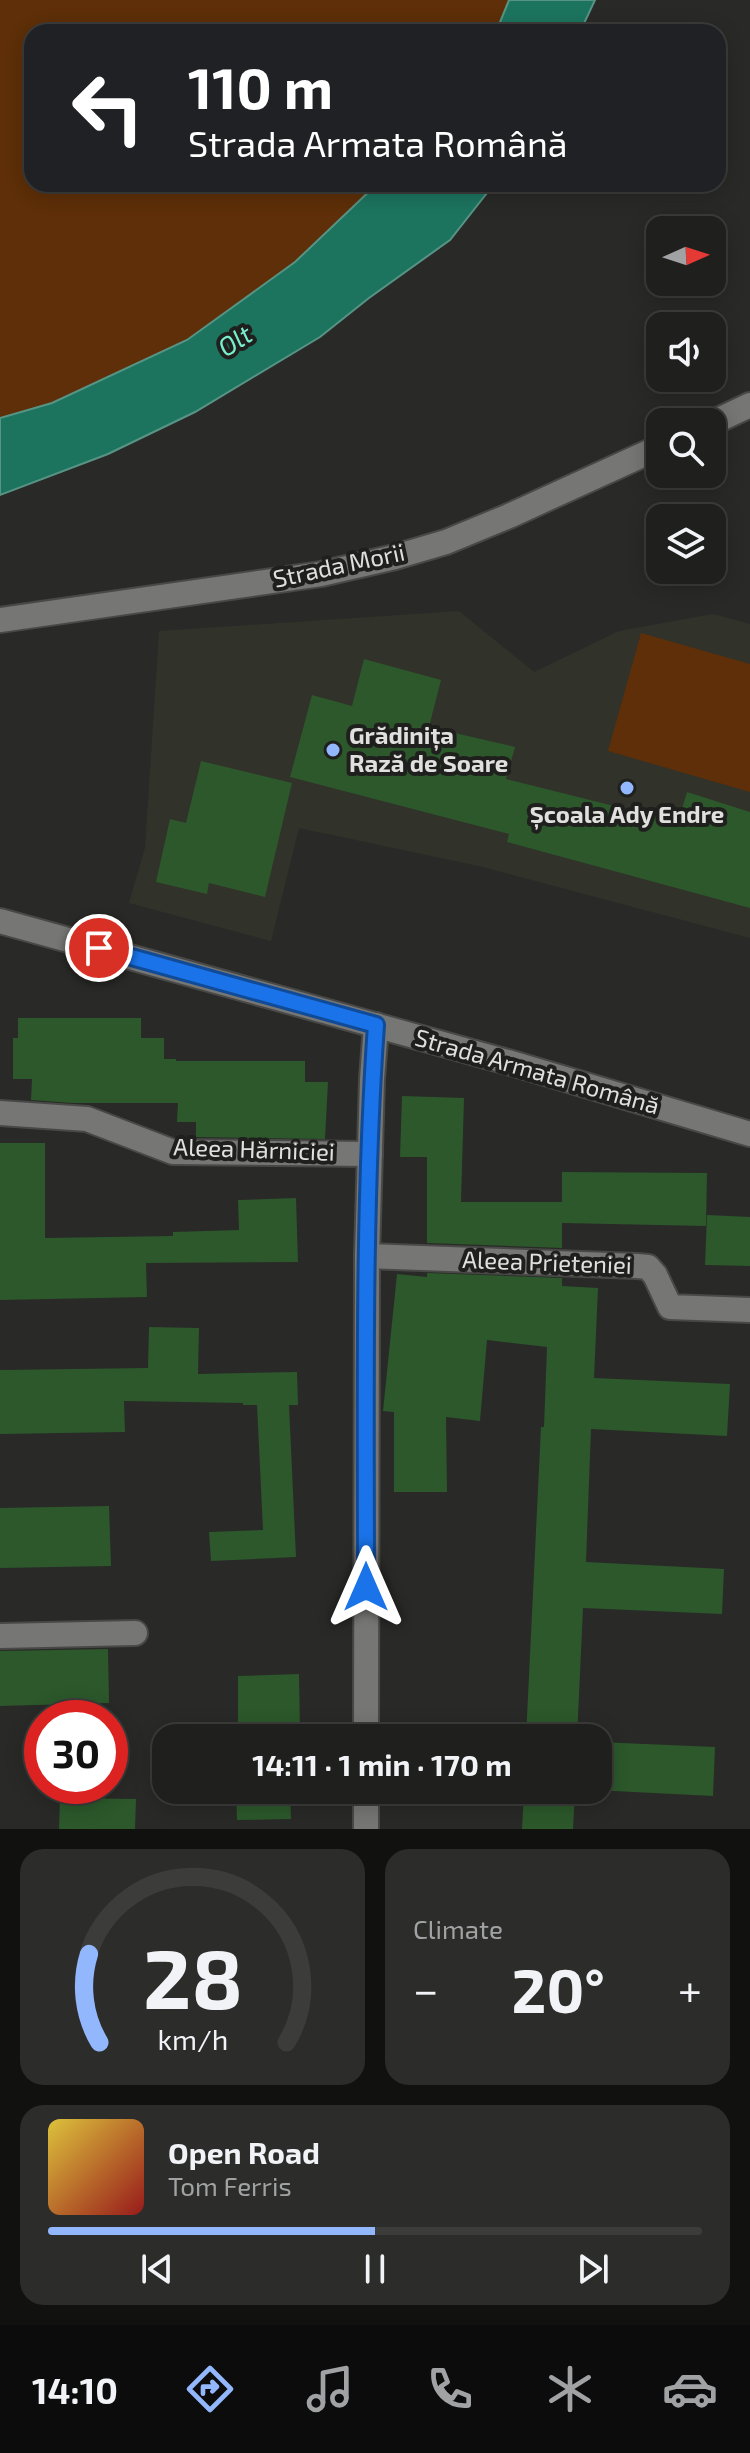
<!DOCTYPE html>
<html lang="en">
<head>
<meta charset="utf-8">
<style>
	:root { --surface:#1f1f1d; --page:#2c2c2a; --text:#f1f3f6; --muted:#a1a2a4; --line:#3c3d3b; --accent:#92b7fd }
	body { margin:0; font-family:"Exo 2",sans-serif; background:var(--page); color:var(--text); height:100vh; display:flex; flex-direction:column; font-size:30px; white-space:nowrap }
	* { box-sizing:border-box; margin:0 }
	p { font-size:26px; color:var(--muted) }
	.icon { flex:none; width:44px; height:44px; fill:none; stroke:currentColor; stroke-width:2; stroke-linecap:round; stroke-linejoin:round }
	.map { position:relative; height:1829px; overflow:hidden }
	.side { display:flex; flex-direction:column; gap:20px; padding:20px; background:#111110; flex:1 }
	.side>* { flex:none }
	.top-card { position:absolute; left:24px; top:24px; width:702px; height:168px; border-radius:24px; box-shadow:0 4px 20px #0003,0 0 0 2px var(--line); background:#202124; color:#fff; overflow:hidden }
	.needle { width:52px; rotate:87deg }
	.fabs { position:absolute; left:646px; top:216px; display:grid; gap:16px }
	.fabs a { display:grid; place-items:center; width:80px; height:80px; border-radius:16px; background:var(--surface); box-shadow:0 4px 20px #0003,0 0 0 2px var(--line); font-size:40px }
	.speed { position:absolute; left:24px; top:1700px; display:flex; gap:16px; font-size:40px; font-weight:700; text-align:center }
	.speed>* { display:grid; place-content:center; width:104px; height:104px; border-radius:50%; background:var(--surface); box-shadow:0 4px 20px #0003,0 0 0 2px var(--line); line-height:1 }
	.speed .limit { border:12px solid #d22; background:#fff; color:#111 }
	.pin { position:absolute; display:grid; place-items:center; width:68px; height:68px; color:#fff; margin:-34px; border:4px solid #fff; border-radius:50%; box-shadow:0 2px 8px #0007 }
	.me { position:absolute; width:88px; margin:-44px; rotate:0deg; stroke-linejoin:round; filter:drop-shadow(0 0 6px #0008) }
	.turn { display:flex; align-items:center; gap:28px; height:168px; padding:0 32px; font-size:36px }
	.turn .icon { width:104px; height:104px; stroke-width:2.5 }
	.turn b { display:block; font-size:56px; line-height:68px }
	.big { font-size:60px; font-weight:700; line-height:1.1 }
	.side .card { flex:1; display:flex; flex-direction:column; justify-content:center; gap:12px; min-width:0; padding:0 28px; border-radius:24px; background:var(--page) }
	.side .dial { align-items:center; gap:0 }
	.dial svg { height:208px; overflow:visible; fill:none; stroke:var(--line); stroke-width:7; stroke-linecap:round; text-anchor:middle }
	.dial text { fill:var(--text); stroke:none }
	.song { display:flex; align-items:center; gap:24px }
	.cover { width:96px; height:96px; border-radius:12px; background:linear-gradient(135deg,hsl(50 70% 55%),hsl(0 70% 35%)) }
	.played { height:8px; border-radius:4px; background:linear-gradient(90deg,var(--accent) 50%,var(--line) 50%) }
	.keys { display:flex; justify-content:space-around; direction:ltr }
	.heat { display:flex; justify-content:space-between; align-items:center; font-size:44px; direction:ltr }
	.side .tiles { flex:1; display:grid; gap:20px; grid-template-columns:1fr 1fr }
	.card:last-child { grid-column:span 2 }
	.trip { position:absolute; left:152px; top:1724px; width:460px; height:80px; border-radius:24px; background:var(--surface); box-shadow:0 4px 20px #0003,0 0 0 2px var(--line); font-weight:700; line-height:80px; text-align:center }
	.dock { display:flex; height:128px; justify-content:space-around; align-items:center; background:#0c0c0c; color:var(--muted) }
	.dock .icon { width:56px; height:56px }
	.dock .active { color:var(--accent) }
	.dock b { font-size:36px; color:var(--text) }
	.map>svg:first-child { display:block }
	.built { fill:#31322a }
	.green { fill:#5e2f08 }
	.water { fill:#1c745f; stroke:#579485; stroke-width:2 }
	.building { fill:#2c582b }
	.lines { fill:none; stroke-linecap:round; stroke-linejoin:round }
	.minor-casing { stroke:#484846; stroke-width:28 }
	.minor { stroke:#767674; stroke-width:24 }
	.route-casing { stroke:#114b97; stroke-width:20 }
	.route { stroke:#1a73e8; stroke-width:14 }
	.poi-dot { fill:#92b7fd; stroke:#1f201d; stroke-width:3 }
	.labels { text-anchor:middle; stroke-width:8; stroke-linejoin:round; paint-order:stroke }
	.street-label { font-size:24px; fill:#e0e0de; stroke:#1f201d }
	.poi-label { font-size:24px; font-weight:bold; fill:#e0e0de; stroke:#1f201d; text-anchor:start }
	.water-label { font-size:26px; font-style:italic; fill:#78edcc; stroke:#1f201d }
</style>
</head>
<body>
<div class="map">
<svg width="750" height="1829" viewBox="0 0 750 1829">
	<rect width="100%" height="100%" fill="#292927"/>
	<!-- built -->
	<path class="built" d="M 459,611 L 534,672 L 619,631 L 713,614 L 750,624 L 750,938 L 483,867 L 299,828 L 271,941 L 129,903 L 145,848 L 159,631 Z"/>
	<!-- green -->
	<g class="green">
		<path d="M 0,0 L 509,0 L 496,32 L 32,32 L 32,184 L 377,184 L 295,262 L 187,340 L 52,403 L 0,418 Z"/>
		<path d="M 641,633 L 750,664 L 750,792 L 608,751 Z"/>
	</g>
	<!-- water -->
	<g class="water">
		<path d="M 509,0 L 595,0 L 580,32 L 496,32 Z"/>
		<path d="M 377,184 L 494,184 L 450,240 L 369,298 L 320,337 L 195,412 L 108,454 L 0,495 L 0,418 L 52,403 L 187,340 L 295,262 Z"/>
	</g>
	<!-- building -->
	<g class="building">
		<path d="M 364,659 L 441,680 L 429,727 L 515,747 L 506,779 L 678,822 L 687,792 L 750,812 L 750,908 L 507,842 L 509,834 L 290,777 L 312,695 L 352,706 Z"/>
		<path d="M 201,761 L 292,783 L 265,897 L 209,883 L 207,894 L 156,882 L 170,819 L 186,823 Z"/>
		<path d="M 18,1018 L 141,1018 L 141,1038 L 164,1038 L 164,1059 L 176,1059 L 176,1061 L 305,1061 L 305,1082 L 328,1082 L 325,1139 L 196,1137 L 196,1122 L 177,1122 L 178,1103 L 72,1103 L 31,1100 L 32,1079 L 13,1079 L 13,1038 L 18,1038 Z"/>
		<path d="M 402,1096 L 464,1098 L 461,1202 L 562,1202 L 562,1248 L 427,1243 L 427,1157 L 400,1157 Z"/>
		<path d="M 0,1143 L 45,1143 L 45,1238 L 173,1236 L 173,1232 L 239,1230 L 238,1200 L 296,1198 L 298,1262 L 146,1263 L 147,1297 L 0,1300 Z"/>
		<path d="M 562,1172 L 707,1173 L 706,1226 L 562,1223 Z"/>
		<path d="M 707,1215 L 750,1217 L 750,1266 L 705,1265 Z"/>
		<path d="M 427,1273 L 562,1278 L 562,1286 L 598,1288 L 594,1378 L 730,1384 L 727,1436 L 591,1429 L 586,1562 L 724,1569 L 722,1614 L 583,1608 L 577,1738 L 526,1738 L 541,1427 L 544,1427 L 547,1347 L 487,1340 L 480,1421 L 446,1417 L 447,1492 L 394,1492 L 394,1412 L 383,1411 L 397,1274 L 427,1277 Z"/>
		<path d="M 149,1327 L 199,1328 L 198,1374 L 297,1372 L 298,1405 L 289,1405 L 296,1557 L 211,1561 L 209,1532 L 263,1530 L 257,1405 L 243,1405 L 243,1403 L 124,1401 L 125,1432 L 0,1434 L 0,1370 L 148,1368 Z"/>
		<path d="M 109,1506 L 111,1566 L 0,1568 L 0,1508 Z"/>
		<path d="M 108,1649 L 109,1703 L 0,1706 L 0,1651 Z"/>
		<path d="M 299,1674 L 300,1732 L 238,1733 L 238,1676 Z"/>
		<path d="M 598,1742 L 715,1747 L 713,1796 L 594,1790 L 598,1790 Z"/>
		<path d="M 236,1790 L 290,1790 L 291,1819 L 237,1820 Z"/>
		<path d="M 524,1790 L 575,1790 L 573,1829 L 522,1829 Z"/>
		<path d="M 60,1798 L 136,1799 L 135,1829 L 59,1829 Z"/>
	</g>
	<g class="lines">
		<defs>
			<g id="minor">
				<path d="M 712,423 L 750,405"/>
				<path d="M 0,620 L 321,574 L 395,557 L 446,542 L 509,516 L 660,447"/>
				<path d="M 0,921 L 515,1064 L 750,1134"/>
				<path d="M 0,1113 L 87,1119 L 173,1152 L 370,1154"/>
				<path d="M 367,1256 L 637,1266 L 648,1267 L 655,1275 L 670,1307 L 750,1310"/>
				<path d="M 0,1636 L 135,1633"/>
				<path d="M 366,1738 L 367,1256 L 372,1079 L 376,1025"/>
				<path d="M 366,1829 L 366,1790"/>
			</g>
		</defs>
		<!-- minor casing -->
		<use href="#minor" class="minor-casing"/>
		<!-- minor -->
		<use href="#minor" class="minor"/>
	</g>
	<g class="lines">
		<defs>
			<path id="route" d="M 99,948 L 376,1025 C 363,1212 366,1400 366,1587"/>
		</defs>
		<!-- route casing -->
		<use href="#route" class="route-casing"/>
		<!-- route -->
		<use href="#route" class="route"/>
	</g>
	<!-- markers -->
	<g class="poi-dot">
		<circle cx="333" cy="750" r="8"/>
		<circle cx="627" cy="788" r="8"/>
	</g>
	<g class="labels">
		<!-- street labels -->
		<g class="street-label">
			<text transform="translate(339 566) rotate(-12)" y="8">Strada Morii</text>
			<text transform="translate(537 1072) rotate(16)" y="8">Strada Armata Română</text>
			<text transform="translate(254 1150) rotate(2)" y="8">Aleea Hărniciei</text>
			<text transform="translate(547 1263) rotate(2)" y="8">Aleea Prieteniei</text>
		</g>
		<!-- poi labels -->
		<g class="poi-label">
			<text x="349" y="744">Grădinița<tspan x="349" dy="28">Rază de Soare</tspan></text>
			<text x="627" y="823" text-anchor="middle">Școala Ady Endre</text>
		</g>
		<!-- water labels -->
		<g class="water-label">
			<text transform="translate(235 341) rotate(-33)" y="9">Olt</text>
		</g>
	</g>
</svg>
<div class="fabs">
<a><svg class="needle" viewBox="-14 -14 28 28"><path d="M0-13l5 13h-10z" fill="#e53935"/><path d="M0 13l5-13h-10z" fill="#a1a2a4"/></svg></a>
<a><svg class="icon" aria-label="sound" viewBox="0 0 24 24"><path d="M4 9h4l5-4v14l-5-4H4zM17 9q2 3 0 6"/></svg></a>
<a><svg class="icon" aria-label="search" viewBox="0 0 24 24"><circle cx="10" cy="10" r="6"/><path d="M15 15l6 6"/></svg></a>
<a><svg class="icon" aria-label="layers" viewBox="0 0 24 24"><path d="M12 4l9 5-9 5-9-5zM3 14l9 5 9-5"/></svg></a>
</div>
<div class="speed"><div class="limit">30</div></div>
<div class="pin" style="left:99px;top:948px;background:#d93025"><svg class="icon" aria-label="arrive" viewBox="0 0 24 24"><path d="M6 21V4h12l-3 4 3 4H6"/></svg></div>
<svg class="me" style="left:366px;top:1587px" viewBox="-20 -20 40 40"><path d="M0-17L14 15 0 8-14 15z" fill="#1a73e8" stroke="#fff" stroke-width="4"/></svg>
<div class="trip">14:11 · 1 min · 170 m</div>
<div class="top-card">
<div class="turn"><svg class="icon" aria-label="left" viewBox="0 0 24 24"><path d="M17 20v-9H6M10 6l-5 5 5 5"/></svg><div><b>110 m</b>Strada Armata Română</div></div>
</div>
</div>
<section class="side">
<div class="tiles">
<div class="card dial"><svg viewBox="0 0 100 80">
<path d="M14 69A42 42 0 1 1 86 69"/>
<path d="M14 69A42 42 0 0 1 10 35" stroke="#92b7fd"/>
<text x="50" y="56" font-size="32" font-weight="700">28</text>
<text x="50" y="72" font-size="11">km/h</text>
</svg></div>
<div class="card"><p>Climate</p>
<div class="heat"><a>−</a><b class="big">20°</b><a>+</a></div>
</div>
<div class="card">
<div class="song"><i class="cover"></i><div><b>Open Road</b><p>Tom Ferris</p></div></div>
<div class="played"></div>
<div class="keys"><svg class="icon" aria-label="previous" viewBox="0 0 24 24"><path d="M18 5L8 12l10 7zM5 5v14"/></svg><svg class="icon" aria-label="pause" viewBox="0 0 24 24"><path d="M8 5v14M16 5v14"/></svg><svg class="icon" aria-label="next" viewBox="0 0 24 24"><path d="M6 5l10 7-10 7zM19 5v14"/></svg></div>
</div>
</div>
</section>
<nav class="dock">
<b>14:10</b>
<svg class="icon active" aria-label="directions" viewBox="0 0 24 24"><path d="M12 3l9 9-9 9-9-9zM9 14v-3h6M13 9l2 2-2 2"/></svg>
<svg class="icon" aria-label="music" viewBox="0 0 24 24"><path d="M9 18V5l10-2v13"/><circle cx="6" cy="18" r="3"/><circle cx="16" cy="16" r="3"/></svg>
<svg class="icon" aria-label="phone" viewBox="0 0 24 24"><path d="M5 4h4l2 5-3 2q2 4 5 5l2-3 5 2v4C11 20 4 13 5 4z"/></svg>
<svg class="icon" aria-label="climate" viewBox="0 0 24 24"><path d="M12 3v18M4 7l16 10M4 17L20 7"/></svg>
<svg class="icon" aria-label="car" viewBox="0 0 24 24"><path d="M5 17H2v-5l4-1 3-4h7l3 4 3 1v5h-3M9 17h6M6 11h13"/><circle cx="7" cy="17" r="2"/><circle cx="17" cy="17" r="2"/></svg>
</nav>
</body>
</html>
